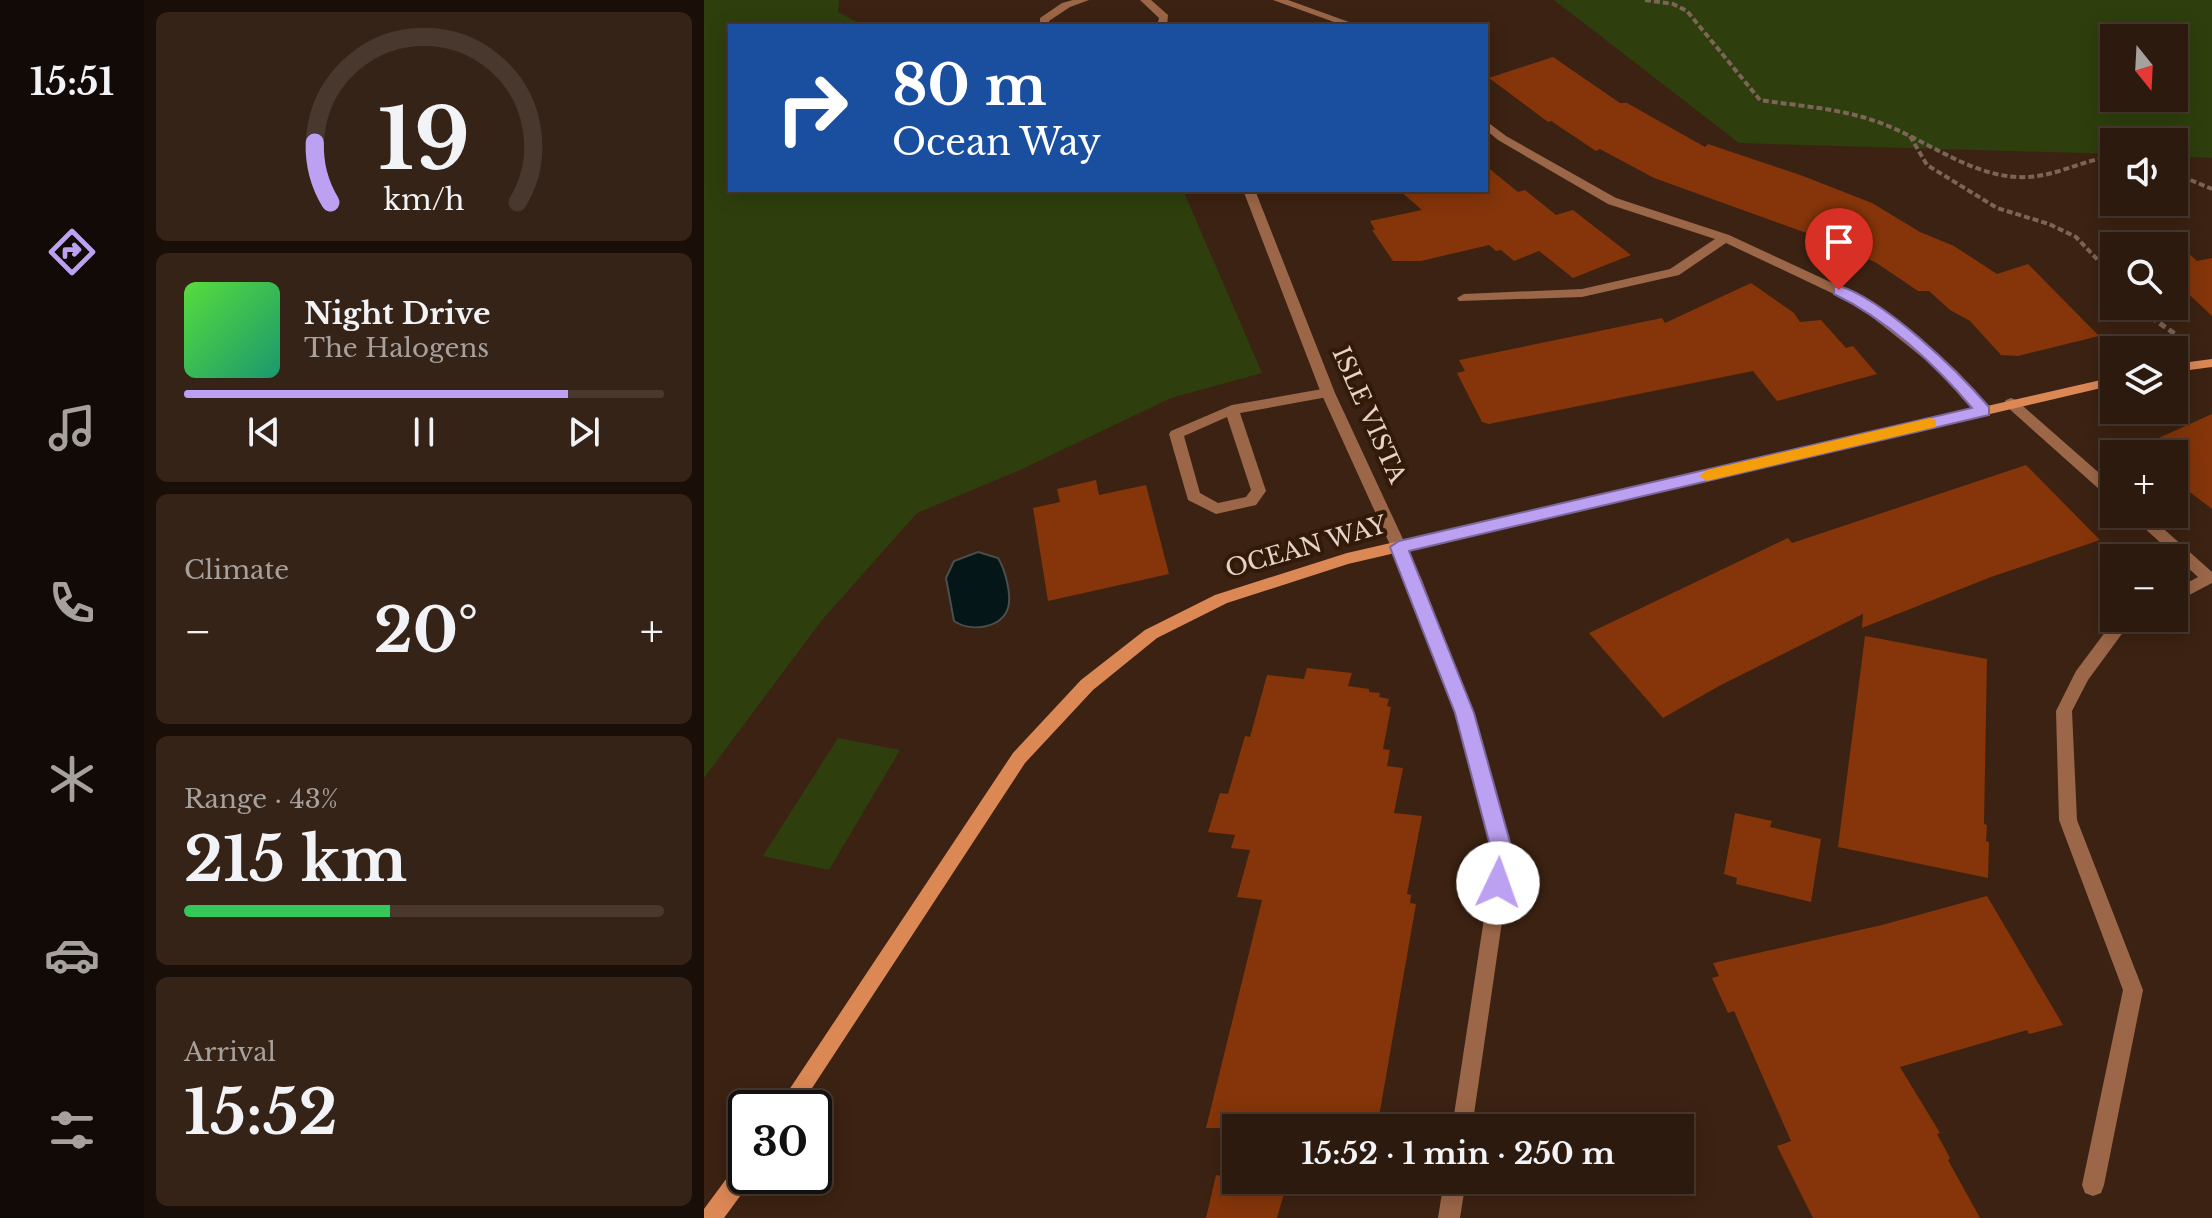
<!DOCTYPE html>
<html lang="en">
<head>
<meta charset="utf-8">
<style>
	:root { --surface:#2d1a0e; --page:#352317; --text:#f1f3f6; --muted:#a7a19e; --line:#48382e; --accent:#bca0f2 }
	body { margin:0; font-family:"Libre Baskerville",serif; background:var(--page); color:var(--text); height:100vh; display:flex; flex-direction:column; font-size:30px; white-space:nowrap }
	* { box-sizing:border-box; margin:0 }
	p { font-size:26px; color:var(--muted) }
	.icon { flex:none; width:44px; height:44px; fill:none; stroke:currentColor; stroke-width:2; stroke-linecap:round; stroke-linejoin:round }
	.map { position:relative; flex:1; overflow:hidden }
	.sheet { display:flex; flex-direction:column; gap:12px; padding:12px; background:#190e08; width:560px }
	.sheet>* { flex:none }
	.banner { position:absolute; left:24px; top:24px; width:760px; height:168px; border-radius:0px; box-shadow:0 4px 20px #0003,0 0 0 2px var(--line); background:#1a4fa0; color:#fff; overflow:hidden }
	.needle { width:52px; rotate:162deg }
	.fabs { position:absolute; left:1396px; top:24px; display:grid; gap:16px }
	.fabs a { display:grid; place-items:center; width:88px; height:88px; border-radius:0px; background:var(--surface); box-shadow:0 4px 20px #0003,0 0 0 2px var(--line); font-size:40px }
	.speed { position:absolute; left:24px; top:1090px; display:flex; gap:16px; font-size:40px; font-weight:700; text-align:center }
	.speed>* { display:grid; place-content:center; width:104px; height:104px; border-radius:50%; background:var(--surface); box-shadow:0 4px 20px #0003,0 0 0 2px var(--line); line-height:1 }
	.speed .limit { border:4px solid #111; border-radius:12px; background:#fff; color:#111 }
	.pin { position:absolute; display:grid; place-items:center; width:68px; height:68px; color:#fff; margin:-82px -34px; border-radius:50% 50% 50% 0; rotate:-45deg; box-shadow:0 0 8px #0007 }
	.pin .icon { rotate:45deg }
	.me { position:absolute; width:88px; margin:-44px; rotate:3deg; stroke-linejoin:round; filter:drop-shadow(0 0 6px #0008) }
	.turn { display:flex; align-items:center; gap:28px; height:168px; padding:0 32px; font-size:36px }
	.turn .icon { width:104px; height:104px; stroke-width:2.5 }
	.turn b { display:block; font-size:56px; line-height:68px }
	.big { font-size:60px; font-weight:700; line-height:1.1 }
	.sheet .widget { flex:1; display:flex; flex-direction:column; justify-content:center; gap:12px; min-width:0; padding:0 28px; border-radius:12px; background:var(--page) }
	.sheet .dial { align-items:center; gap:0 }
	.dial svg { height:208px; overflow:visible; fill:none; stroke:var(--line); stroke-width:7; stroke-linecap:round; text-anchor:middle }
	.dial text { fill:var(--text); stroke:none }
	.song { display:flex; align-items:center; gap:24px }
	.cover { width:96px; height:96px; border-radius:12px; background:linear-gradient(135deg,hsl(110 70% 55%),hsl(160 70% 35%)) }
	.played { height:8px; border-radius:4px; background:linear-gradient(90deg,var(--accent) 80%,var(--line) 80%) }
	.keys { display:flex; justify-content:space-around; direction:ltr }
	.heat { display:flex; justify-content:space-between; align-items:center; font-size:44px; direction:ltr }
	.charge { height:12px; border-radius:6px; background:linear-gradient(90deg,#34c759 43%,var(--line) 0) }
	.trip { position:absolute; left:518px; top:1114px; width:472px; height:80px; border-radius:0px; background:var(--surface); box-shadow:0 4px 20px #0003,0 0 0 2px var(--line); font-weight:700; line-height:80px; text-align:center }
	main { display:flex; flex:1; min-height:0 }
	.dock { display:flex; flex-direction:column; width:144px; justify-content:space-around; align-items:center; background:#120a06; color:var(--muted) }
	.dock .icon { width:56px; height:56px }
	.dock .current { color:var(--accent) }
	.dock b { font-size:36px; color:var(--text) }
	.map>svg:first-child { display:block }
	.green { fill:#2e3f0d; fill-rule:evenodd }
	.water { fill:#051618; stroke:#484f4d; stroke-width:2 }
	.building { fill:#853509 }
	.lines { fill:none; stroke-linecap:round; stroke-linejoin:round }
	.path-far1 { stroke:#7c6557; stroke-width:4; stroke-dasharray:6 3; stroke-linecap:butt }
	.path { stroke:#7c6557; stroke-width:5; stroke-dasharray:7 4; stroke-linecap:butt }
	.lane { fill:#9c6748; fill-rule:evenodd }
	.street { fill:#9c6748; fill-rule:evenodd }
	.secondary { fill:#dc8855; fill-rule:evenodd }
	.route { fill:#bca0f2; stroke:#7a689d; stroke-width:2 }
	.slow { fill:#f59e0b }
	.labels { text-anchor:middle; stroke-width:8; stroke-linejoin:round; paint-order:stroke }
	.street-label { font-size:24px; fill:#e5d3c9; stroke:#321908 }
</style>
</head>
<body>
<main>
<nav class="dock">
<b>15:51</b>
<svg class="icon current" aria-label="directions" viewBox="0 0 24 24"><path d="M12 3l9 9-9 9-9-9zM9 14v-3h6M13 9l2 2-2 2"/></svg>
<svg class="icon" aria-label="music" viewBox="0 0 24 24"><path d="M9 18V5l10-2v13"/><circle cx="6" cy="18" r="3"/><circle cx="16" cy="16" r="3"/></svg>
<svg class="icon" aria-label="phone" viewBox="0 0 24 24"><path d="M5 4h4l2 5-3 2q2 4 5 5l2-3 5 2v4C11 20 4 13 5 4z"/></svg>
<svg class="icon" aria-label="climate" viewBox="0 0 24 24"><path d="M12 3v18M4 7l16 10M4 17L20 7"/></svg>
<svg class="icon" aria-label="car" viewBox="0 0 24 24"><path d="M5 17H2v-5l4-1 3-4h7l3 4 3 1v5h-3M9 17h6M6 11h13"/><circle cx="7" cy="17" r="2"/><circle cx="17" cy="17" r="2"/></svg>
<svg class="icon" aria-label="filters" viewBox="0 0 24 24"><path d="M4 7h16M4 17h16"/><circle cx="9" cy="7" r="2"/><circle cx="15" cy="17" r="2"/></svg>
</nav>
<section class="sheet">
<div class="widget dial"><svg viewBox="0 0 100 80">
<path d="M14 69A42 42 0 1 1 86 69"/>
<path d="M14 69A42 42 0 0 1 8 46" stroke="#bca0f2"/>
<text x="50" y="56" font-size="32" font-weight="700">19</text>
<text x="50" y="72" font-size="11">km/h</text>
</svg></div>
<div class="widget">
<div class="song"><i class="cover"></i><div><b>Night Drive</b><p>The Halogens</p></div></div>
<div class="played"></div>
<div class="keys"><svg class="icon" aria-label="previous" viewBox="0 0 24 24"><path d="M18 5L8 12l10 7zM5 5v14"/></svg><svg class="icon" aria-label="pause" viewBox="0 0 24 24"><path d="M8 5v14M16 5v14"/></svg><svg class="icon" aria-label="next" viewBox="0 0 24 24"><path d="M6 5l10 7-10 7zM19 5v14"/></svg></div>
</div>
<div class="widget"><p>Climate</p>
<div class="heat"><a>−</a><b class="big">20°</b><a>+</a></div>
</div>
<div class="widget"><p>Range · 43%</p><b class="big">215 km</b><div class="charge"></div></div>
<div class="widget"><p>Arrival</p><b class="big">15:52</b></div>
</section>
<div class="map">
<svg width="1508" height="1218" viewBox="0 0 1508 1218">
	<rect width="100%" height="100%" fill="#3c2212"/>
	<!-- green -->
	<g class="green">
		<path d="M 0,0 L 135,0 L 134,12 L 161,26 L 26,26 L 26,190 L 479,190 L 558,373 L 467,398 L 316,470 L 213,513 L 118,620 L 0,778 Z"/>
		<path d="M 850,0 L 1508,0 L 1508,158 L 1470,156 L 1470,142 L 1410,142 L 1410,154 L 1035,143 ZM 1410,38 L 1470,38 L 1470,98 L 1410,98 Z"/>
		<path d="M 134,738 L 196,750 L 125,870 L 59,856 Z"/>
	</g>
	<!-- water -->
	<path class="water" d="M 274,552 L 294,558 C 301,569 308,595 304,608 C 297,629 266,632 250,621 L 242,578 L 250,561 Z"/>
	<!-- building -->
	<g class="building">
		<path d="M 849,57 L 916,103 L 923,103 L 1001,147 L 1004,144 L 1099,176 L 1168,203 L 1216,232 L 1250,246 L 1293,274 L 1324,264 L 1395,336 L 1314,356 L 1297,355 L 1266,321 L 1246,310 L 1225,291 L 1214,291 L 1171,262 L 1142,250 L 1144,248 L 950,178 L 896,149 L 892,151 L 847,121 L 844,122 L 785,78 Z"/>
		<path d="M 782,166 L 814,192 L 821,190 L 852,215 L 869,210 L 927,255 L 869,278 L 835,251 L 810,261 L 797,250 L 792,251 L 785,245 L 717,261 L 689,261 L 668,230 L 671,230 L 666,221 L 718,210 L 695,190 L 782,190 Z"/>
		<path d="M 1470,240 L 1493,261 L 1508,258 L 1508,316 L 1470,280 Z"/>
		<path d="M 1047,283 L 1090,313 L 1096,322 L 1117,320 L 1142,348 L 1149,346 L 1173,374 L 1073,401 L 1049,371 L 785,424 L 778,422 L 753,373 L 761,371 L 755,360 L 958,318 L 961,323 Z"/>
		<path d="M 1508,414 L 1508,509 L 1470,480 L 1470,454 L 1419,454 Z"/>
		<path d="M 1322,465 L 1396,540 L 1287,577 L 1158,628 L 1159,614 L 1015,686 L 959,718 L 885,633 L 1084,538 L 1088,543 Z"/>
		<path d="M 392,480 L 395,495 L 442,485 L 465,574 L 344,601 L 329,508 L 356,502 L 353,489 Z"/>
		<path d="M 1161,636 L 1283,659 L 1280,824 L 1283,825 L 1282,841 L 1285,842 L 1284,878 L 1134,847 Z"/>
		<path d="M 603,668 L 648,673 L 644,686 L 665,689 L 665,692 L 676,693 L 675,697 L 685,699 L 683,706 L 687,707 L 679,749 L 686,750 L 683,766 L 699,768 L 690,813 L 718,816 L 703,894 L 707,895 L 706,903 L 712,904 L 673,1128 L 502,1128 L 558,900 L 533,897 L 546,850 L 527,848 L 531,835 L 504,832 L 516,793 L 524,794 L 541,736 L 546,737 L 563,675 L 600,679 Z"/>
		<path d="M 1031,813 L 1068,821 L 1066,827 L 1117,839 L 1107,902 L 1032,884 L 1033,878 L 1020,874 Z"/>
		<path d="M 1283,896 L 1359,1025 L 1325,1034 L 1323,1030 L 1196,1067 L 1236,1133 L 1233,1134 L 1246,1158 L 1244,1160 L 1276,1218 L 1109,1218 L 1073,1146 L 1087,1141 L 1030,1011 L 1024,1013 L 1008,978 L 1015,976 L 1009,963 L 1178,925 Z"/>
		<path d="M 512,1175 L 582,1186 L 573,1218 L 502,1218 Z"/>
	</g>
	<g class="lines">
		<!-- path-far1 -->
		<g class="path-far1">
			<path d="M 941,0 L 969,4 L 983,11 L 1056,100 C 1094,106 1134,108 1171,121 C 1219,137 1263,175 1314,177 C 1348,179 1377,160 1410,156"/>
			<path d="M 1206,136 L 1223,165 L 1293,208 L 1345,224 L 1372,237 L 1410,277"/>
			<path d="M 1470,173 L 1508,189"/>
			<path d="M 1438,306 L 1442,310"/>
		</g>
		<!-- path -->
		<path class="path" d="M 1440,308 L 1451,320 L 1484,343"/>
		<!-- lane -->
		<path class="lane" d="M 624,388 L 631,393 L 629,396 L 536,413 L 562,491 L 552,505 L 512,514 L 484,500 L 465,434 L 467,431 L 528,405 ZM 523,417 L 547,490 L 542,497 L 514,503 L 496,493 L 480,436 Z"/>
		<!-- street -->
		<g class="street">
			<path d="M 369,0 L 385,0 L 366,7 L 345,21 L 346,26 L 336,26 L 336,18 L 358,3 Z"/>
			<path d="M 436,0 L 447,0 L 464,15 L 463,26 L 453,26 L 455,18 Z"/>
			<path d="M 569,0 L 584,0 L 656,26 L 641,26 Z"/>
			<path d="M 782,121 L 802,136 L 912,198 L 1025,235 L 1163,299 L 1253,371 L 1286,411 L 1279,416 L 1274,414 L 1243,377 L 1153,305 L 1022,243 L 975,275 L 878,297 L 755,301 L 753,298 L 760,294 L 878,289 L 966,269 L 1011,239 L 904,204 L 794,140 L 782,130 Z"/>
			<path d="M 539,190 L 551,190 L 631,393 L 718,580 L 768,713 L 808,853 L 768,1128 L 748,1128 L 790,853 L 752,713 L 702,580 L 617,393 Z"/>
			<path d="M 1307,398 L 1312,400 L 1410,486 L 1410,499 L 1405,498 L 1302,406 L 1300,403 L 1302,400 Z"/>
			<path d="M 1425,514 L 1443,514 L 1508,572 L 1508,583 L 1470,603 L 1470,590 L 1494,577 Z"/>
			<path d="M 1417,618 L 1439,618 L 1437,622 L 1420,631 L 1384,680 L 1368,711 L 1373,820 L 1439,990 L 1400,1185 L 1397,1193 L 1389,1196 L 1381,1193 L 1378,1185 L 1419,990 L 1355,820 L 1352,711 L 1372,671 L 1408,623 Z"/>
			<path d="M 740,1180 L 762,1180 L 756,1218 L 734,1218 Z"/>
		</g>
		<!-- secondary -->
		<g class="secondary">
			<path d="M 1508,359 L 1508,367 L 1470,372 L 1470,364 Z"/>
			<path d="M 1410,377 L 1410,385 L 644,564 L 523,603 L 453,638 L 389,690 L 321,763 L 95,1108 L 73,1108 L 309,753 L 377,680 L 441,630 L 511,595 L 643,553 Z"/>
			<path d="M 42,1159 L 42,1176 L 50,1177 L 20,1218 L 0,1218 L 0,1209 L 34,1163 Z"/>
		</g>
	</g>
	<!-- route -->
	<path class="route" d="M 1135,286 C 1180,299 1254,371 1285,407 L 1285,415 L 705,551 L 770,713 L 809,853 L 802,890 L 794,893 L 787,890 L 784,883 L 788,853 L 751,713 L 686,547 L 695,541 L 1268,408 C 1231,364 1182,319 1130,294 L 1130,287 Z"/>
	<!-- slow -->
	<path class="slow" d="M 1226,418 L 1232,420 L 1232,427 L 1003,481 L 995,476 L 1003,470 Z"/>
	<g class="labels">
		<!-- street labels -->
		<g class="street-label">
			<text transform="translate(665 415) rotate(66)" y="8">ISLE VISTA</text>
			<text transform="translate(602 547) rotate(-16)" y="8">OCEAN WAY</text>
		</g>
	</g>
</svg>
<div class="fabs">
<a><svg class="needle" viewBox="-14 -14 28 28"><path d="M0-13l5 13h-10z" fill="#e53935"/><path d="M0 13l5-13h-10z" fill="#a7a19e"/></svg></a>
<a><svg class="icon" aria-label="sound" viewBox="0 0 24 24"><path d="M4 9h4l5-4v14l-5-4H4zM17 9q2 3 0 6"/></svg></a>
<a><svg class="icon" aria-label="search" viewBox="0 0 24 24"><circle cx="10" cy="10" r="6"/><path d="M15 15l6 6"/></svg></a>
<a><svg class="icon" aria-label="layers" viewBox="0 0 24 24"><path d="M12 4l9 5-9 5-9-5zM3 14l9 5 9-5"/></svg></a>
<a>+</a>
<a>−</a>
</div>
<div class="speed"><div class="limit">30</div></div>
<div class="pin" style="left:1135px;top:290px;background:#d93025"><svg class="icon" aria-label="arrive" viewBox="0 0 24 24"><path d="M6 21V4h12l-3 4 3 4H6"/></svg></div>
<svg class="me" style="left:794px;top:883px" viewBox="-20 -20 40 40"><circle r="19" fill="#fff"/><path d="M0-13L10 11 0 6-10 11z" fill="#bca0f2"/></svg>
<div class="trip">15:52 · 1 min · 250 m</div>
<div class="banner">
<div class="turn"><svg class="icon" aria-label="right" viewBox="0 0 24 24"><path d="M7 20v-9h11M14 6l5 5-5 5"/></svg><div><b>80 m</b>Ocean Way</div></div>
</div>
</div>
</main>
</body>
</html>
